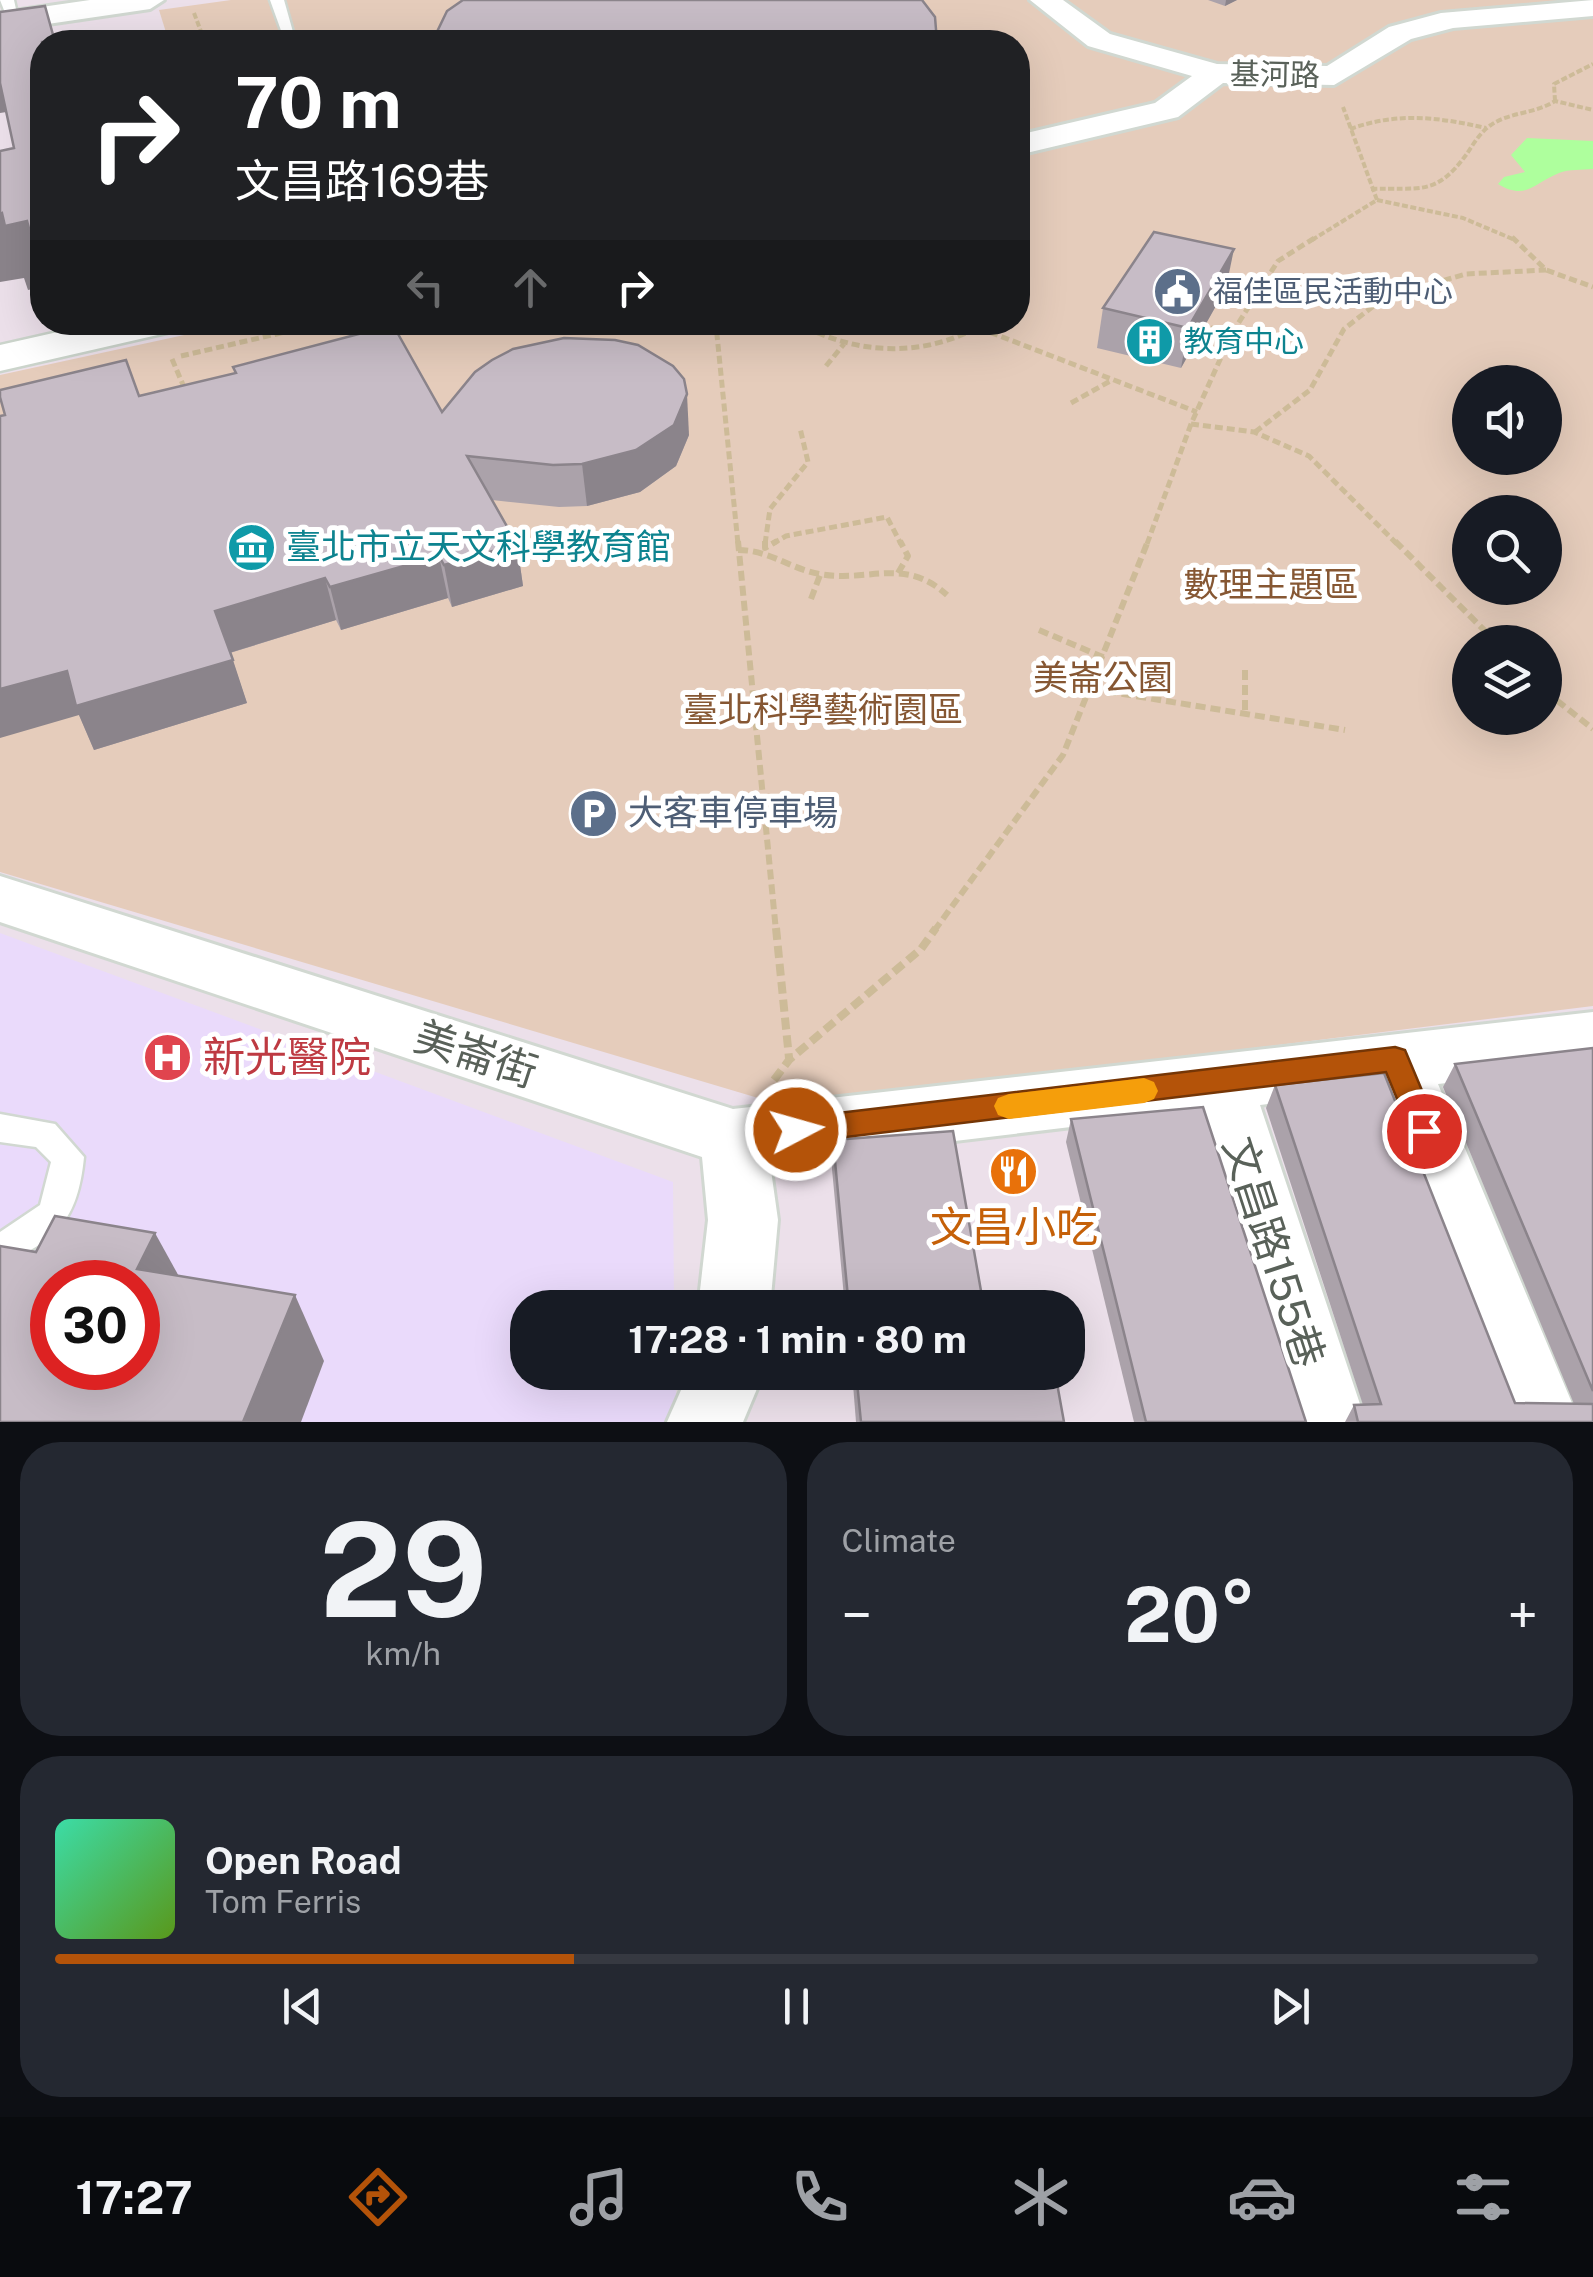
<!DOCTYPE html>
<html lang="en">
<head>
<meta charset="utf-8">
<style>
	:root { --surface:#171b24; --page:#242831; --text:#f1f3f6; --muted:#9ea1a6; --line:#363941; --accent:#b45309 }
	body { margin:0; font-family:"Public Sans","Noto Sans TC",sans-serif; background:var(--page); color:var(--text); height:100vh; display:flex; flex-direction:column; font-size:38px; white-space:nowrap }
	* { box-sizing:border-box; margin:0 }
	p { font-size:32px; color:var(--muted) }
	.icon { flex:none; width:55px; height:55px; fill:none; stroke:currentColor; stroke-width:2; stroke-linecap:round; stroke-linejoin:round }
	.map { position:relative; height:1422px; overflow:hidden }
	.panel { display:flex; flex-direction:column; gap:20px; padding:20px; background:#0d0f14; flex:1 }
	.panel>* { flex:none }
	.top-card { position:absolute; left:30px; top:30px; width:1000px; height:305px; border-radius:40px; box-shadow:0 10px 40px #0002; background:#202124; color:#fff; overflow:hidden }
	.buttons { position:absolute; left:1452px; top:365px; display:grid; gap:20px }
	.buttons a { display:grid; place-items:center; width:110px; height:110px; border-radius:50%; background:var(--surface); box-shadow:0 10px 40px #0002; font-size:50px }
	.speed { position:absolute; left:30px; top:1260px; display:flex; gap:20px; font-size:50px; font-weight:700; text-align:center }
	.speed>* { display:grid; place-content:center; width:130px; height:130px; border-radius:50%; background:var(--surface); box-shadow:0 10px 40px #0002; line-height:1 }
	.speed .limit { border:15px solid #d22; background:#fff; color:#111 }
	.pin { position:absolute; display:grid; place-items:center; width:85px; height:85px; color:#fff; margin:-42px; border:5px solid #fff; border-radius:50%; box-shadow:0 2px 10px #0007 }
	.me { position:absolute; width:110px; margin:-55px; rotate:84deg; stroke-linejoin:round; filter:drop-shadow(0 0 8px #0008) }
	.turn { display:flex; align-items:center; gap:35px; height:210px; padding:0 40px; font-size:45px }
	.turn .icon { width:130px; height:130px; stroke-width:2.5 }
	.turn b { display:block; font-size:70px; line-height:85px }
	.lanes { display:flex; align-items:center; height:95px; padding:0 40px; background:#0003; justify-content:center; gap:50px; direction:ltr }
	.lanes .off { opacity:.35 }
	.big { font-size:75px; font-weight:700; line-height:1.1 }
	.panel .widget { flex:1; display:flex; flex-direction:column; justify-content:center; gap:15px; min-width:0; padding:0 35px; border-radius:40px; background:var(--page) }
	.panel .dial { align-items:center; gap:0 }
	.dial b { font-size:130px; line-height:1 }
	.song { display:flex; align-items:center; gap:30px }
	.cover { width:120px; height:120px; border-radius:15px; background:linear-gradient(135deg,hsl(160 70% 55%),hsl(90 70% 35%)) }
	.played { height:10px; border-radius:5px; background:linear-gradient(90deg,var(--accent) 35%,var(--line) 35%) }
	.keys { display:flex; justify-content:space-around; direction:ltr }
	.heat { display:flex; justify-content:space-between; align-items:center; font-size:55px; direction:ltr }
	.panel .tiles { flex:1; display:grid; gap:20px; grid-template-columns:1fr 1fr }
	.widget:last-child { grid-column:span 2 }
	.trip { position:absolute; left:510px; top:1290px; width:575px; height:100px; border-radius:40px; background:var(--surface); box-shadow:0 10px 40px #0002; font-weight:700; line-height:100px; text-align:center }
	.tabs { display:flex; height:160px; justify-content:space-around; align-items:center; background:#090b0e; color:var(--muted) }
	.tabs .icon { width:70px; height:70px }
	.tabs .on { color:var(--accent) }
	.tabs b { font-size:45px; color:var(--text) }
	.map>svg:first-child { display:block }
	.medical { fill:#eadafb; fill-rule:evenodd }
	.green { fill:#e5ccbb; fill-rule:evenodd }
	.water { fill:#aeff9d }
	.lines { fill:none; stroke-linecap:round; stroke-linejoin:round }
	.lane-casing { stroke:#d1d8d1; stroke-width:5 }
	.street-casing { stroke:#d1d8d1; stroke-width:6 }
	.secondary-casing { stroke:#cbd4cb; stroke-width:5 }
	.path-far3 { stroke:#cdbb98; stroke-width:4; stroke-dasharray:6 2.5; stroke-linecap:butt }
	.path-far2 { stroke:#cdbb98; stroke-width:5; stroke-dasharray:8 4; stroke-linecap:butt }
	.path-far1 { stroke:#cdbb98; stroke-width:6; stroke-dasharray:10 5; stroke-linecap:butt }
	.path { stroke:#cdbb98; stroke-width:8; stroke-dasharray:12 6; stroke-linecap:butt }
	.lane { fill:#fff; fill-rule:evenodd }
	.street { fill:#fff; fill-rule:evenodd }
	.secondary { fill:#fff; fill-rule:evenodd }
	.wall { fill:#aba2aa }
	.shaded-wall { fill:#8b848b }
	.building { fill:#c7bcc6; stroke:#8b848b; stroke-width:2.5; fill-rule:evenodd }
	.route { fill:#b45309; stroke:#753606; stroke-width:2.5 }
	.slow { fill:#f59e0b }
	.labels { text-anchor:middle; stroke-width:10; stroke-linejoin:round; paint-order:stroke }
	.far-street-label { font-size:30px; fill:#596159; stroke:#fff }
	.far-service-label { font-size:30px; fill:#4e5e75; stroke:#fff; text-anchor:start }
	.far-culture-label { font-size:30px; fill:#0d838f; stroke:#fff; text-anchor:start }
	.culture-label { font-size:35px; fill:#0d838f; stroke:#fff; text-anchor:start }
	.park-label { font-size:35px; fill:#865733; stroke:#fff }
	.service-label { font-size:35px; fill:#4e5e75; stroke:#fff; text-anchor:start }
	.near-street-label { font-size:42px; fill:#596159; stroke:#fff }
	.near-health-label { font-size:42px; fill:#be3a42; stroke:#fff; text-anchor:start }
	.near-food-label { font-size:42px; fill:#c56008; stroke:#fff }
</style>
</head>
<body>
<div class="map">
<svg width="1593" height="1422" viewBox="0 0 1593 1422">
	<rect width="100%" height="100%" fill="#ece0ea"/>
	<!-- medical -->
	<path class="medical" d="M 0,933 L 673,1182 L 674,1307 L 528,1308 L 528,1372 L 674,1373 L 679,1422 L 0,1422 ZM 52,1282 L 138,1282 L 138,1368 L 52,1368 Z"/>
	<!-- green -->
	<path class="green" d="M 231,0 L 1593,0 L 1593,1006 L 785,1106 L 0,872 L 0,375 L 244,322 L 1018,322 L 1018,42 L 169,42 L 159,10 ZM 1470,382 L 1545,382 L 1545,458 L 1470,458 ZM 1470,512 L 1545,512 L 1545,588 L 1470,588 ZM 1470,642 L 1545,642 L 1545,718 L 1470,718 Z"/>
	<!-- water -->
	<path class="water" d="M 1527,138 L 1593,141 L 1593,169 C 1582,170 1569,169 1559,173 C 1534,183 1526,201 1498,184 L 1504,177 L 1525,172 L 1511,155 Z"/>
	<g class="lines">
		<defs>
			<g id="lane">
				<path d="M 0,0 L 14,0 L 19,23 L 9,23 Z"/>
				<path d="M 270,0 L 284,0 L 295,39 L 283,36 Z"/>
				<path d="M 0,1114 L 55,1124 L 84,1157 C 78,1219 57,1242 0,1264 L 0,1232 L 40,1205 L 51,1162 L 36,1147 L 0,1142 Z"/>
			</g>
			<g id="street">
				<path d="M 90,0 L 164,0 L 150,9 L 0,31 L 0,13 Z"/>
				<path d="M 1030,0 L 1063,0 L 1110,34 L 1217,64 L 1327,66 L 1389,27 L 1441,13 L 1593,0 L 1593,16 L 1453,28 L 1411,39 L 1334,85 L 1223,83 L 1178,117 L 1018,155 L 1018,135 L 1155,103 L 1192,76 L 1088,46 Z"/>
				<path d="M 0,876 L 733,1109 L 1593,1012 L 1593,1066 L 1438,1084 L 1580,1422 L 1504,1422 L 1376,1091 L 1260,1105 L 1366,1422 L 1290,1422 L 1197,1112 L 770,1163 L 778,1220 L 770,1308 L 698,1308 L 708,1220 L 702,1157 L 0,922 Z"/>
				<path d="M 689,1372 L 764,1372 L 743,1422 L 667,1422 Z"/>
			</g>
			<path id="secondary" d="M 102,322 L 180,322 L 175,331 L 0,371 L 0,345 Z"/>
		</defs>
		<!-- lane casing -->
		<use href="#lane" class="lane-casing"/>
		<!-- street casing -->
		<use href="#street" class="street-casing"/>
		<!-- secondary casing -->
		<use href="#secondary" class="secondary-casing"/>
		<!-- path-far3 -->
		<g class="path-far3">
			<path d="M 194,13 L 205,42"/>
			<path d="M 1555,101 L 1554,84 L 1593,64"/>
			<path d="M 1350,129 C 1398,112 1437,117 1486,128"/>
			<path d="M 1371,189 C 1420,187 1435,197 1466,155 C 1473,145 1480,132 1491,125 C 1509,112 1535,114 1555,101 L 1593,110"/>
			<path d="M 1377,200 L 1463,218 L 1515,240"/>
			<path d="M 1312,240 L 1377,200 L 1343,107"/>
		</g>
		<!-- path-far2 -->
		<g class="path-far2">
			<path d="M 1512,237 L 1546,270 L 1593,287"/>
			<path d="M 720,322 L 716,325 L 738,544"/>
			<path d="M 796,322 C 856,356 927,359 986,322"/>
			<path d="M 1199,325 L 1232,333"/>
			<path d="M 979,328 L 1197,412"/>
			<path d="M 181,356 L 294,330 L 299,322"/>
			<path d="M 172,359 L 186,392"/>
			<path d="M 826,366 L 844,344"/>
			<path d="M 1071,403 L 1112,380"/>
			<path d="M 1191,424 L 1254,432 L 1309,456 L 1397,544"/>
			<path d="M 1255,432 L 1310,390 L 1344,329 L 1385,297 L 1466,274 L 1546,270"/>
			<path d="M 765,544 L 770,509 L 808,462 L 800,428"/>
			<path d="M 772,544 L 786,536 L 887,517 L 901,544"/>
			<path d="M 1147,544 L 1191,424 L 1232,333 L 1278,261 L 1316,237"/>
		</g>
		<!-- path-far1 -->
		<g class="path-far1">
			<path d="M 738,541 L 776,931"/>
			<path d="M 765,541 L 765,548 L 777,541"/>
			<path d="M 1395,541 L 1496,642"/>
			<path d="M 738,550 C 770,550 790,569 820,574 C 869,583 904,556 947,595"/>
			<path d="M 898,573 L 908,556 L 900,541"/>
			<path d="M 811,599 L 820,575"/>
			<path d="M 1039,630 L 1105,658"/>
			<path d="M 1245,670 L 1245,714"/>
			<path d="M 1092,689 L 1345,730"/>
			<path d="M 1545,691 L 1593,729"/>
			<path d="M 934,931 L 1063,755 L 1148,541"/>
		</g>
		<!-- path -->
		<g class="path">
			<path d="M 776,928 L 789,1058"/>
			<path d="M 774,1080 L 789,1060 L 921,949 L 936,928"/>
		</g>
		<!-- lane -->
		<use href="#lane" class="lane"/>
		<!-- street -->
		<use href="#street" class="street"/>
		<!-- secondary -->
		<use href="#secondary" class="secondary"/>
	</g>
	<!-- wall -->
	<g class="wall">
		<path d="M 1208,0 L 1237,0 L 1225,6 Z"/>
		<path d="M 1226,288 L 1181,368 L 1097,348 L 1103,308 Z"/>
		<path d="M 139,396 L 442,412 L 689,435 L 676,466 L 640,492 L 587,506 L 559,507 L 492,500 L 517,544 L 523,586 L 452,607 L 448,598 L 341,630 L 336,620 L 230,653 L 247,703 L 94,750 L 79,715 Z"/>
		<path d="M 1593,1048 L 1593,1422 L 1345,1422 L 1354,1405 L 1363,1405 L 1266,1108 L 1275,1085 L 1515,1403 L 1574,1404 L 1443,1087 L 1455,1064 Z"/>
		<path d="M 1071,1119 L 1306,1422 L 1134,1422 L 1066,1142 Z"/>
		<path d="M 833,1140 L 984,1308 L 845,1308 L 832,1169 Z"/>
		<path d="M 852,1372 L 1055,1372 L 1064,1422 L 856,1422 Z"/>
	</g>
	<!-- shaded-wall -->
	<g class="shaded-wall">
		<path d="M 1226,0 L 1237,0 L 1225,6 Z"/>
		<path d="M 0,72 L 13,111 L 0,113 Z"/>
		<path d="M 2,213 L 27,221 L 42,230 L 42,287 L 28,290 L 24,278 L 0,282 L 0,214 Z"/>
		<path d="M 1234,249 L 1226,288 L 1181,368 L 1188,328 Z"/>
		<path d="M 687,394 L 689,435 L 676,466 L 640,492 L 587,506 L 582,464 Z"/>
		<path d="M 517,544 L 523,586 L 452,607 L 444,565 Z"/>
		<path d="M 439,556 L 448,598 L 341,630 L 330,587 Z"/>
		<path d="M 325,578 L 336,620 L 229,653 L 215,611 Z"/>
		<path d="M 233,660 L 247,703 L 94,750 L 79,715 L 0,738 L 0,689 L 67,671 Z"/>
		<path d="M 155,1233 L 192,1300 L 137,1269 Z"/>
		<path d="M 295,1295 L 324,1361 L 301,1422 L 243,1422 Z"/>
	</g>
	<!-- building -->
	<g class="building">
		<path d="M 463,0 L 922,0 L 935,17 L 937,42 L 434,42 L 434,38 L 447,11 Z"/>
		<path d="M 45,6 L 55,42 L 42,42 L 42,230 L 30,232 L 27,221 L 5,226 L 2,213 L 0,214 L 0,151 L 14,148 L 0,83 L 0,12 Z"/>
		<path d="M 1154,232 L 1234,249 L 1188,328 L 1103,308 Z"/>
		<path d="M 393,325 L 442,412 L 475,372 L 492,360 L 513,349 L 564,338 L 615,340 L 638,345 L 673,366 L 684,379 L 687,394 L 674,425 L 636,450 L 582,464 L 553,465 L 467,456 L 517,544 L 444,565 L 439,556 L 330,587 L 325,578 L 215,611 L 233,660 L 76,706 L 67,671 L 0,689 L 0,416 L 5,415 L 0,397 L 0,390 L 126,360 L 139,396 L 236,373 L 233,367 Z"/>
		<path d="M 1593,1048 L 1593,1391 L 1455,1064 Z"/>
		<path d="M 1384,1073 L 1515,1403 L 1593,1404 L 1593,1422 L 1358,1422 L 1354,1405 L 1381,1404 L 1275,1085 Z"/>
		<path d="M 1203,1107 L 1306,1422 L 1146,1422 L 1071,1119 Z"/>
		<path d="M 953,1131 L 984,1308 L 849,1308 L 833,1140 Z"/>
		<path d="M 55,1216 L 155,1233 L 137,1269 L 295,1295 L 243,1422 L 0,1422 L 0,1246 L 36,1252 ZM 52,1282 L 138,1282 L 138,1368 L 52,1368 Z"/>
		<path d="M 856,1372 L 1055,1372 L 1064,1422 L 861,1422 Z"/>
	</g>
	<!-- route -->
	<path class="route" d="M 1395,1047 L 1405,1050 L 1439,1131 L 1434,1140 L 1424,1144 L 1414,1140 L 1386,1072 L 796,1143 L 786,1139 L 782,1130 L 786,1122 L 796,1118 Z"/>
	<!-- slow -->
	<path class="slow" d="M 1144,1078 L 1154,1082 L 1158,1091 L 1154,1099 L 1144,1103 L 1009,1119 L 998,1115 L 994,1106 L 998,1098 L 1009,1094 Z"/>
	<!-- icons -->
	<defs>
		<symbol id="civic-disc" viewBox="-11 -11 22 22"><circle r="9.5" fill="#5c6f8a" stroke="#fff"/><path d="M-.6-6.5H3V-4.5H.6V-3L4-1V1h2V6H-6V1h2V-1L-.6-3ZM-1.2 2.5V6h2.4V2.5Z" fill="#fff"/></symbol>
		<symbol id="building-disc" viewBox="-11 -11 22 22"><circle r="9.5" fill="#0f9aa8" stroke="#fff"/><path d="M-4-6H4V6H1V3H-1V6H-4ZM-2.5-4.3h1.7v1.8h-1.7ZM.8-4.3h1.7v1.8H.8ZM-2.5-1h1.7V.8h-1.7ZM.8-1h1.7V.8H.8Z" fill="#fff"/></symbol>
		<symbol id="museum-disc" viewBox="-11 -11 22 22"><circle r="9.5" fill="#0f9aa8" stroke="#fff"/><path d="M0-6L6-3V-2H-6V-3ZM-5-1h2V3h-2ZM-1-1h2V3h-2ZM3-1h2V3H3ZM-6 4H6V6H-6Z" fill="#fff"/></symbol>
		<symbol id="parking-disc" viewBox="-11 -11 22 22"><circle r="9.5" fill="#5c6f8a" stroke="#fff"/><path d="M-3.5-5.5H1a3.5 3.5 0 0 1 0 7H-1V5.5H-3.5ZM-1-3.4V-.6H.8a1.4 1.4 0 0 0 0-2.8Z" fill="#fff"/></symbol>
		<symbol id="hospital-disc" viewBox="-11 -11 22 22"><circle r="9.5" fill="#e0444e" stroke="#fff"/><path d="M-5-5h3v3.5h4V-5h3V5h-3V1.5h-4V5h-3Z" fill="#fff"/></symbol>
		<symbol id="restaurant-disc" viewBox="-11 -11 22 22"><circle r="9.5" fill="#e8710a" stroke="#fff"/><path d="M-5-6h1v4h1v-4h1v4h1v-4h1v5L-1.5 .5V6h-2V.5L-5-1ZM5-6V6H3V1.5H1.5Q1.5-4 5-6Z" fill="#fff"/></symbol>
	</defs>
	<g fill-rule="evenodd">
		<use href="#civic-disc" x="1150" y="264" width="55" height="55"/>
		<use href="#building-disc" x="1122" y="314" width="55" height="55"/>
		<use href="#museum-disc" x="224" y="520" width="55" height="55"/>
		<use href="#parking-disc" x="566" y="786" width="55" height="55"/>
		<use href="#hospital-disc" x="140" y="1030" width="55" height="55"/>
		<use href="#restaurant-disc" x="986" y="1144" width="55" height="55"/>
	</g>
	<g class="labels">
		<!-- far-street labels -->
		<g class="far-street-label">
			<text transform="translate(1275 75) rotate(1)" y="10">基河路</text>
		</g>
		<!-- far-service labels -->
		<g class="far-service-label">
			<text x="1213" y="302">福佳區民活動中心</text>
		</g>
		<!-- far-culture labels -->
		<g class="far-culture-label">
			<text x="1184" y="352">教育中心</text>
		</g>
		<!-- culture labels -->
		<g class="culture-label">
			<text x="286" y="559">臺北市立天文科學教育館</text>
		</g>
		<!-- park labels -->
		<g class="park-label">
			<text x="1271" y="597">數理主題區</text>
			<text x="1103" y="690">美崙公園</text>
			<text x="823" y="722">臺北科學藝術園區</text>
		</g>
		<!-- service labels -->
		<g class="service-label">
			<text x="628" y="825">大客車停車場</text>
		</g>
		<!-- near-street labels -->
		<g class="near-street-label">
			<text transform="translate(476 1054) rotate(18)" y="15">美崙街</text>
			<text transform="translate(1274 1252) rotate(72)" y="15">文昌路155巷</text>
		</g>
		<!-- near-health labels -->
		<g class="near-health-label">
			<text x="203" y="1072">新光醫院</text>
		</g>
		<!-- near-food labels -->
		<g class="near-food-label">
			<text x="1014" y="1242">文昌小吃</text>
		</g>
	</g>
</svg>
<div class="buttons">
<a><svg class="icon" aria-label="sound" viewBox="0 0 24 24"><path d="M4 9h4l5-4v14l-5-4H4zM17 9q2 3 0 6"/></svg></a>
<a><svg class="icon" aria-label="search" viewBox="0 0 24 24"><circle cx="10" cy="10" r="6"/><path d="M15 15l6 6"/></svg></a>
<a><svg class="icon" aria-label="layers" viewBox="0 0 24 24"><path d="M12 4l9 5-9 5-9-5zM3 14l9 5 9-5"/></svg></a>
</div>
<div class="speed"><div class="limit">30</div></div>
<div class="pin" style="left:1424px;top:1131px;background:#d93025"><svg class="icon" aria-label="arrive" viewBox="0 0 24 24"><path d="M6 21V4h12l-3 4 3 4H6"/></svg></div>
<svg class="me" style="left:796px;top:1130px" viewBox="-20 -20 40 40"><circle r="17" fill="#b45309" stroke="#fff" stroke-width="3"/><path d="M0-11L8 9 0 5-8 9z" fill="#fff"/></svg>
<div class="trip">17:28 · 1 min · 80 m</div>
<div class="top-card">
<div class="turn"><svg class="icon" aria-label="right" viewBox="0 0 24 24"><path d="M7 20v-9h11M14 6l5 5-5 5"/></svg><div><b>70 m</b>文昌路169巷</div></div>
<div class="lanes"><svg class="icon off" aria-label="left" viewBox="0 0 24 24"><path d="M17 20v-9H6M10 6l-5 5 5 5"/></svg><svg class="icon off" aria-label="ahead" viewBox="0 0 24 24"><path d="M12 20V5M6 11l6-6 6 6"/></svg><svg class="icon" aria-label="right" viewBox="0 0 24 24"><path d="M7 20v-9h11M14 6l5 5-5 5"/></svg></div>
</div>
</div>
<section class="panel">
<div class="tiles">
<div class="widget dial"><b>29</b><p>km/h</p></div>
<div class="widget"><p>Climate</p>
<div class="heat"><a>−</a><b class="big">20°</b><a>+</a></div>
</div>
<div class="widget">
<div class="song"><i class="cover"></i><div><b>Open Road</b><p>Tom Ferris</p></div></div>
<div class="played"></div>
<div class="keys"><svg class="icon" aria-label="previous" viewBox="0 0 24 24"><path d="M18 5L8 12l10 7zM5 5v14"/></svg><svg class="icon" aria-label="pause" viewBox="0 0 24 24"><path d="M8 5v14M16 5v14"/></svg><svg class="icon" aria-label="next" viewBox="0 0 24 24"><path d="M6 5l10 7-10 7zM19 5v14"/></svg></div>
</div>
</div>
</section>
<nav class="tabs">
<b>17:27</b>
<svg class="icon on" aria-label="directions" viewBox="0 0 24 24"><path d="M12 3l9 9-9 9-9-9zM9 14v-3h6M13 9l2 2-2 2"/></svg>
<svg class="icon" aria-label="music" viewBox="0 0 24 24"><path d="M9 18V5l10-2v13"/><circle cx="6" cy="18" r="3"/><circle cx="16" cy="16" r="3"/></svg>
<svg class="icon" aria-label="phone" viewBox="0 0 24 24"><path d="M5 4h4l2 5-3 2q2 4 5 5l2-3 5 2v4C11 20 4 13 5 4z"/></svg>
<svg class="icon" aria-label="climate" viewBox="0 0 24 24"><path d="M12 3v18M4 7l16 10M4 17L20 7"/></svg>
<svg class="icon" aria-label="car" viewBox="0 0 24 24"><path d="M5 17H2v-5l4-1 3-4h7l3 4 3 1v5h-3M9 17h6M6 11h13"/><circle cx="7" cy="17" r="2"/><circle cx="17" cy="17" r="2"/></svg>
<svg class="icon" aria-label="filters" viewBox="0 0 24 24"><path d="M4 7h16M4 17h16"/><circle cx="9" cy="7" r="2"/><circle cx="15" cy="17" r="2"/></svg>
</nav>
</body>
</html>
